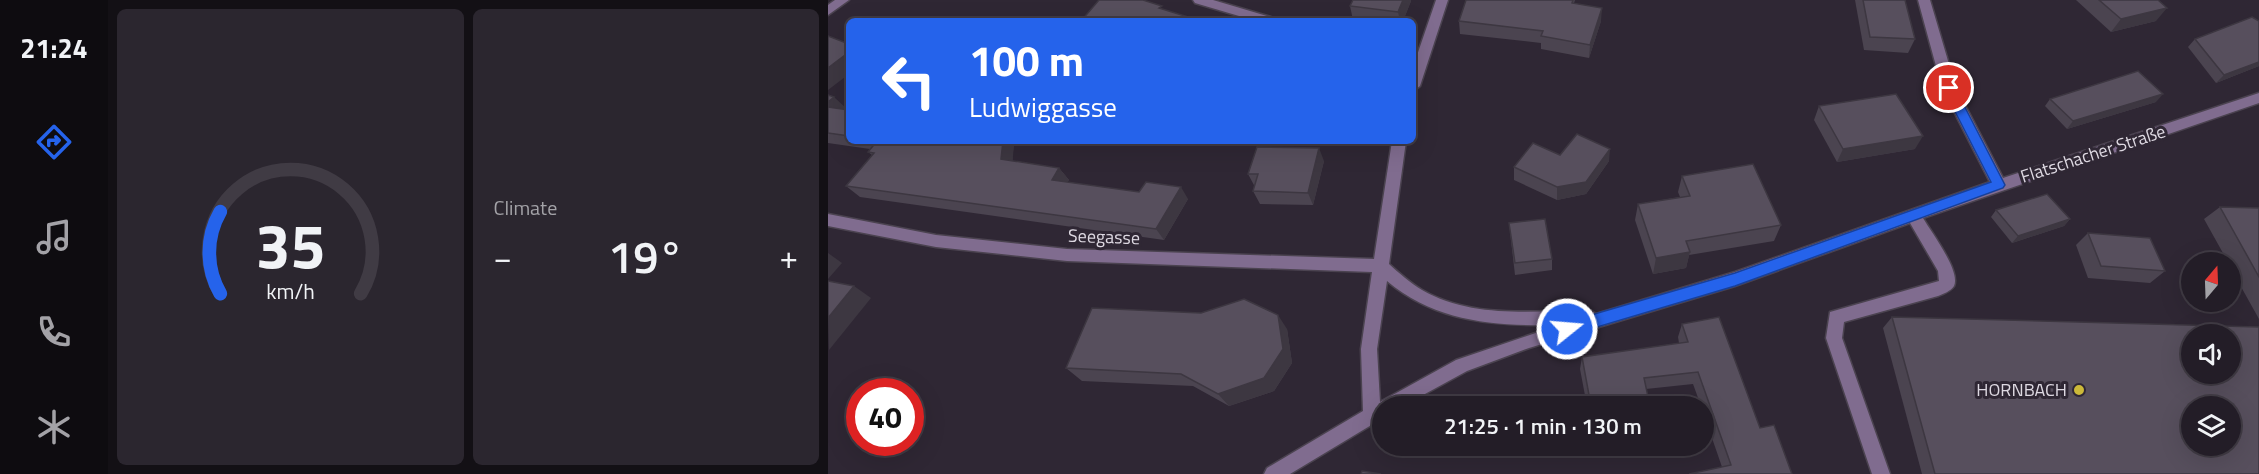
<!DOCTYPE html>
<html lang="en">
<head>
<meta charset="utf-8">
<style>
	:root { --surface:#231d27; --page:#2b262f; --text:#f1f3f6; --muted:#a3a2a7; --line:#403b44; --accent:#2563eb }
	body { margin:0; font-family:"Titillium Web",sans-serif; background:var(--page); color:var(--text); height:100vh; display:flex; flex-direction:column; font-size:22px; white-space:nowrap }
	* { box-sizing:border-box; margin:0 }
	p { font-size:20px; color:var(--muted) }
	.icon { flex:none; width:33px; height:33px; fill:none; stroke:currentColor; stroke-width:2; stroke-linecap:round; stroke-linejoin:round }
	.map { position:relative; flex:1; overflow:hidden }
	.drawer { display:flex; flex-direction:column; gap:9px; padding:9px; background:#131015; width:720px }
	.drawer>* { flex:none }
	.guide { position:absolute; left:18px; top:18px; width:570px; height:126px; border-radius:9px; box-shadow:0 6px 24px #0002,0 0 0 2px var(--line); background:#2563eb; color:#fff; overflow:hidden }
	.needle { width:39px; rotate:19deg }
	.controls { position:absolute; left:1353px; top:252px; display:grid; gap:12px }
	.controls a { display:grid; place-items:center; width:60px; height:60px; border-radius:50%; background:var(--surface); box-shadow:0 6px 24px #0002,0 0 0 2px var(--line); font-size:30px }
	.speed { position:absolute; left:18px; top:378px; display:flex; gap:12px; font-size:30px; font-weight:700; text-align:center }
	.speed>* { display:grid; place-content:center; width:78px; height:78px; border-radius:50%; background:var(--surface); box-shadow:0 6px 24px #0002,0 0 0 2px var(--line); line-height:1 }
	.speed .limit { border:9px solid #d22; background:#fff; color:#111 }
	.pin { position:absolute; display:grid; place-items:center; width:51px; height:51px; color:#fff; margin:-26px; border:3px solid #fff; border-radius:50%; box-shadow:0 2px 6px #0007 }
	.me { position:absolute; width:66px; margin:-33px; rotate:73deg; stroke-linejoin:round; filter:drop-shadow(0 0 4px #0008) }
	.turn { display:flex; align-items:center; gap:21px; height:126px; padding:0 24px; font-size:27px }
	.turn .icon { width:78px; height:78px; stroke-width:2.5 }
	.turn b { display:block; font-size:42px; line-height:51px }
	.big { font-size:45px; font-weight:600; line-height:1.1 }
	.drawer .widget { flex:1; display:flex; flex-direction:column; justify-content:center; gap:9px; min-width:0; padding:0 21px; border-radius:9px; background:var(--page) }
	.drawer .dial { align-items:center; gap:0 }
	.dial svg { height:156px; overflow:visible; fill:none; stroke:var(--line); stroke-width:7; stroke-linecap:round; text-anchor:middle }
	.dial text { fill:var(--text); stroke:none }
	.heat { display:flex; justify-content:space-between; align-items:center; font-size:33px; direction:ltr }
	.drawer .tiles { flex:1; display:grid; gap:9px; grid-template-columns:repeat(2,1fr) }
	.trip { position:absolute; left:544px; top:396px; width:342px; height:60px; border-radius:30px; background:var(--surface); box-shadow:0 6px 24px #0002,0 0 0 2px var(--line); font-weight:600; line-height:60px; text-align:center }
	main { display:flex; flex:1; min-height:0 }
	.menu { display:flex; flex-direction:column; width:108px; justify-content:space-around; align-items:center; background:#0e0c10; color:var(--muted) }
	.menu .icon { width:42px; height:42px }
	.menu .current { color:var(--accent) }
	.menu b { font-size:27px; color:var(--text) }
	.map>svg:first-child { display:block }
	.lines { fill:none; stroke-linecap:round; stroke-linejoin:round }
	.minor-casing { stroke:#4b4350; stroke-width:3 }
	.minor { fill:#806c8f; fill-rule:evenodd }
	.wall { fill:#4b4450 }
	.shaded-wall { fill:#3d3741 }
	.building { fill:#574f5d; stroke:#3d3741; stroke-width:1.5; fill-rule:evenodd }
	.route { fill:#2563eb; stroke:#184099; stroke-width:1.5 }
	.poi-dot { fill:#ccb939; stroke:#2f2734; stroke-width:2 }
	.labels { text-anchor:middle; stroke-width:6; stroke-linejoin:round; paint-order:stroke }
	.street-label { font-size:18px; fill:#ded9e2; stroke:#2f2734 }
	.poi-label { font-size:18px; fill:#ded9e2; stroke:#2f2734; text-anchor:end }
</style>
</head>
<body>
<main>
<nav class="menu">
<b>21:24</b>
<svg class="icon current" aria-label="directions" viewBox="0 0 24 24"><path d="M12 3l9 9-9 9-9-9zM9 14v-3h6M13 9l2 2-2 2"/></svg>
<svg class="icon" aria-label="music" viewBox="0 0 24 24"><path d="M9 18V5l10-2v13"/><circle cx="6" cy="18" r="3"/><circle cx="16" cy="16" r="3"/></svg>
<svg class="icon" aria-label="phone" viewBox="0 0 24 24"><path d="M5 4h4l2 5-3 2q2 4 5 5l2-3 5 2v4C11 20 4 13 5 4z"/></svg>
<svg class="icon" aria-label="climate" viewBox="0 0 24 24"><path d="M12 3v18M4 7l16 10M4 17L20 7"/></svg>
</nav>
<section class="drawer">
<div class="tiles">
<div class="widget dial"><svg viewBox="0 0 100 80">
<path d="M14 69A42 42 0 1 1 86 69"/>
<path d="M14 69A42 42 0 0 1 14 27" stroke="#2563eb"/>
<text x="50" y="56" font-size="32" font-weight="700">35</text>
<text x="50" y="72" font-size="11">km/h</text>
</svg></div>
<div class="widget"><p>Climate</p>
<div class="heat"><a>−</a><b class="big">19°</b><a>+</a></div>
</div>
</div>
</section>
<div class="map">
<svg width="1431" height="474" viewBox="0 0 1431 474">
	<rect width="100%" height="100%" fill="#2f2734"/>
	<g class="lines">
		<defs>
			<g id="minor">
				<path d="M 7,0 L 21,0 L 0,15 L 0,5 Z"/>
				<path d="M 365,0 L 385,0 L 446,18 L 448,21 L 428,21 L 367,3 Z"/>
				<path d="M 608,0 L 620,0 L 592,86 L 585,91 L 585,67 Z"/>
				<path d="M 1090,0 L 1102,0 L 1128,88 L 1175,178 L 1431,93 L 1431,103 L 1095,218 C 1103,232 1133,271 1126,286 C 1123,291 1115,294 1110,296 L 1016,322 L 1014,338 L 1062,474 L 1044,474 L 998,338 L 1002,312 L 1111,281 L 1110,271 L 1082,223 L 907,286 L 701,348 L 639,371 L 575,406 L 555,406 L 555,418 L 462,474 L 436,474 L 439,468 L 535,411 L 533,349 L 544,272 L 239,261 L 108,247 L 0,226 L 0,214 L 108,235 L 239,249 L 546,259 L 564,141 L 578,141 L 561,264 C 571,273 582,283 594,290 C 644,319 707,311 762,310 L 768,314 L 907,272 L 1162,182 L 1114,88 ZM 559,281 C 609,323 668,326 731,325 L 628,360 L 552,402 L 549,349 Z"/>
			</g>
		</defs>
		<!-- minor casing -->
		<use href="#minor" class="minor-casing"/>
		<!-- minor -->
		<use href="#minor" class="minor"/>
	</g>
	<!-- wall -->
	<g class="wall">
		<path d="M 525,0 L 583,0 L 583,1 L 575,21 L 534,21 L 525,20 L 522,6 Z"/>
		<path d="M 638,0 L 747,0 L 746,3 L 773,21 L 761,58 L 713,49 L 713,43 L 632,34 L 631,21 Z"/>
		<path d="M 1027,0 L 1077,0 L 1087,39 L 1080,53 L 1036,50 Z"/>
		<path d="M 1248,0 L 1330,0 L 1328,21 L 1283,32 Z"/>
		<path d="M 1431,21 L 1431,66 L 1388,83 L 1360,47 L 1367,39 Z"/>
		<path d="M 0,95 L 19,109 L 18,110 L 21,110 L 21,141 L 184,141 L 186,143 L 184,161 L 231,168 L 241,180 L 239,182 L 360,199 L 336,240 L 32,197 L 18,186 L 44,155 L 40,152 L 42,149 L 0,143 Z"/>
		<path d="M 1222,99 L 1328,102 L 1239,129 L 1217,106 Z"/>
		<path d="M 991,106 L 1087,149 L 1009,162 L 986,120 Z"/>
		<path d="M 496,161 L 485,205 L 432,204 L 425,191 L 427,187 L 420,174 Z"/>
		<path d="M 781,161 L 758,194 L 729,200 L 686,180 L 686,167 Z"/>
		<path d="M 854,176 L 953,225 L 946,241 L 861,255 L 858,268 L 825,274 L 807,220 L 810,204 L 852,197 L 850,192 Z"/>
		<path d="M 1392,207 L 1431,208 L 1431,319 L 1402,267 L 1402,262 L 1400,262 L 1376,219 Z"/>
		<path d="M 1168,210 L 1242,219 L 1236,226 L 1184,243 L 1163,217 Z"/>
		<path d="M 681,223 L 724,259 L 724,270 L 687,275 Z"/>
		<path d="M 1260,233 L 1337,271 L 1322,283 L 1260,278 L 1248,245 Z"/>
		<path d="M 1064,317 L 1431,474 L 1094,474 L 1055,328 Z"/>
		<path d="M 854,324 L 932,428 L 964,474 L 894,467 L 876,415 L 876,406 L 873,406 L 865,384 L 818,389 L 822,406 L 759,406 L 752,369 L 754,357 L 851,343 L 850,337 Z"/>
		<path d="M 459,329 L 464,363 L 446,391 L 401,406 L 365,386 L 254,381 L 238,368 Z"/>
	</g>
	<!-- shaded-wall -->
	<g class="shaded-wall">
		<path d="M 575,0 L 583,0 L 583,1 L 575,21 L 572,21 L 570,12 Z"/>
		<path d="M 774,8 L 773,21 L 761,58 L 762,45 Z"/>
		<path d="M 1339,8 L 1328,21 L 1283,32 L 1293,19 Z"/>
		<path d="M 21,52 L 21,74 L 0,90 L 0,68 Z"/>
		<path d="M 1431,62 L 1431,66 L 1388,83 L 1396,75 Z"/>
		<path d="M 1335,94 L 1328,102 L 1239,129 L 1245,121 Z"/>
		<path d="M 6,97 L 19,109 L 8,119 L 0,111 L 0,102 Z"/>
		<path d="M 1095,136 L 1087,149 L 1009,162 L 1015,149 Z"/>
		<path d="M 175,141 L 184,141 L 186,143 L 184,170 L 173,159 Z"/>
		<path d="M 491,148 L 496,161 L 485,205 L 480,193 Z"/>
		<path d="M 782,149 L 781,161 L 758,194 L 729,200 L 729,187 Z"/>
		<path d="M 231,168 L 241,180 L 233,191 L 224,180 Z"/>
		<path d="M 353,187 L 360,199 L 336,240 L 328,229 Z"/>
		<path d="M 1242,219 L 1236,226 L 1184,243 L 1190,236 Z"/>
		<path d="M 862,252 L 858,268 L 825,274 L 828,258 Z"/>
		<path d="M 0,253 L 14,263 L 0,279 Z"/>
		<path d="M 26,286 L 43,298 L 1,350 L 0,318 Z"/>
		<path d="M 450,315 L 459,329 L 464,363 L 446,391 L 401,406 L 390,394 Z"/>
	</g>
	<!-- building -->
	<g class="building">
		<path d="M 271,0 L 315,0 L 334,6 L 331,8 L 373,21 L 253,21 Z"/>
		<path d="M 525,0 L 575,0 L 570,12 L 522,6 Z"/>
		<path d="M 638,0 L 745,0 L 744,3 L 774,8 L 762,45 L 713,36 L 715,31 L 631,21 Z"/>
		<path d="M 1035,0 L 1077,0 L 1087,39 L 1042,37 Z"/>
		<path d="M 1271,0 L 1330,0 L 1339,8 L 1293,19 Z"/>
		<path d="M 1424,17 L 1431,21 L 1431,62 L 1396,75 L 1367,39 Z"/>
		<path d="M 0,36 L 21,44 L 21,52 L 0,68 Z"/>
		<path d="M 1310,71 L 1335,94 L 1245,121 L 1222,99 Z"/>
		<path d="M 1068,94 L 1095,136 L 1015,149 L 991,106 Z"/>
		<path d="M 0,95 L 6,97 L 0,102 Z"/>
		<path d="M 0,107 L 21,110 L 21,136 L 0,133 Z"/>
		<path d="M 749,134 L 782,149 L 758,182 L 729,187 L 686,167 L 705,143 L 732,155 Z"/>
		<path d="M 49,141 L 175,141 L 173,159 L 231,168 L 224,180 L 311,192 L 318,182 L 353,187 L 328,229 L 18,186 L 46,153 L 40,152 Z"/>
		<path d="M 429,147 L 491,148 L 480,193 L 425,191 L 430,174 L 420,174 Z"/>
		<path d="M 925,164 L 953,225 L 858,241 L 862,252 L 828,258 L 810,204 L 862,196 L 854,176 Z"/>
		<path d="M 1219,194 L 1242,219 L 1190,236 L 1168,210 Z"/>
		<path d="M 1392,207 L 1431,208 L 1431,277 Z"/>
		<path d="M 717,219 L 724,259 L 687,263 L 681,223 Z"/>
		<path d="M 1260,233 L 1322,238 L 1337,271 L 1273,266 Z"/>
		<path d="M 0,281 L 26,286 L 0,318 Z"/>
		<path d="M 416,299 L 450,315 L 455,349 L 436,378 L 390,394 L 353,374 L 238,368 L 264,308 L 373,313 Z"/>
		<path d="M 891,317 L 932,428 L 946,425 L 964,474 L 861,474 L 903,465 L 870,372 L 816,378 L 822,406 L 763,406 L 754,357 L 860,342 L 854,324 Z"/>
		<path d="M 1064,317 L 1431,327 L 1431,474 L 1107,474 ZM 1364,334 L 1402,334 L 1402,374 L 1364,374 ZM 1364,406 L 1402,406 L 1402,446 L 1364,446 Z"/>
		<path d="M 534,471 L 553,474 L 533,474 Z"/>
	</g>
	<!-- route -->
	<path class="route" d="M 1121,84 L 1127,88 L 1177,185 L 1175,188 L 907,286 L 739,336 L 734,334 L 732,329 L 734,324 L 739,322 L 907,273 L 1163,182 L 1115,88 Z"/>
	<!-- markers -->
	<circle class="poi-dot" cx="1251" cy="390" r="6"/>
	<g class="labels">
		<!-- street labels -->
		<g class="street-label">
			<text transform="translate(1265 154) rotate(-18)" y="6">Flatschacher Straße</text>
			<text transform="translate(276 237) rotate(2)" y="6">Seegasse</text>
		</g>
		<!-- poi labels -->
		<g class="poi-label">
			<text x="1239" y="396">HORNBACH</text>
		</g>
	</g>
</svg>
<div class="controls">
<a><svg class="needle" viewBox="-14 -14 28 28"><path d="M0-13l5 13h-10z" fill="#e53935"/><path d="M0 13l5-13h-10z" fill="#a3a2a7"/></svg></a>
<a><svg class="icon" aria-label="sound" viewBox="0 0 24 24"><path d="M4 9h4l5-4v14l-5-4H4zM17 9q2 3 0 6"/></svg></a>
<a><svg class="icon" aria-label="layers" viewBox="0 0 24 24"><path d="M12 4l9 5-9 5-9-5zM3 14l9 5 9-5"/></svg></a>
</div>
<div class="speed"><div class="limit">40</div></div>
<div class="pin" style="left:1121px;top:88px;background:#d93025"><svg class="icon" aria-label="arrive" viewBox="0 0 24 24"><path d="M6 21V4h12l-3 4 3 4H6"/></svg></div>
<svg class="me" style="left:739px;top:329px" viewBox="-20 -20 40 40"><circle r="17" fill="#2563eb" stroke="#fff" stroke-width="3"/><path d="M0-11L8 9 0 5-8 9z" fill="#fff"/></svg>
<div class="trip">21:25 · 1 min · 130 m</div>
<div class="guide">
<div class="turn"><svg class="icon" aria-label="left" viewBox="0 0 24 24"><path d="M17 20v-9H6M10 6l-5 5 5 5"/></svg><div><b>100 m</b>Ludwiggasse</div></div>
</div>
</div>
</main>
</body>
</html>
